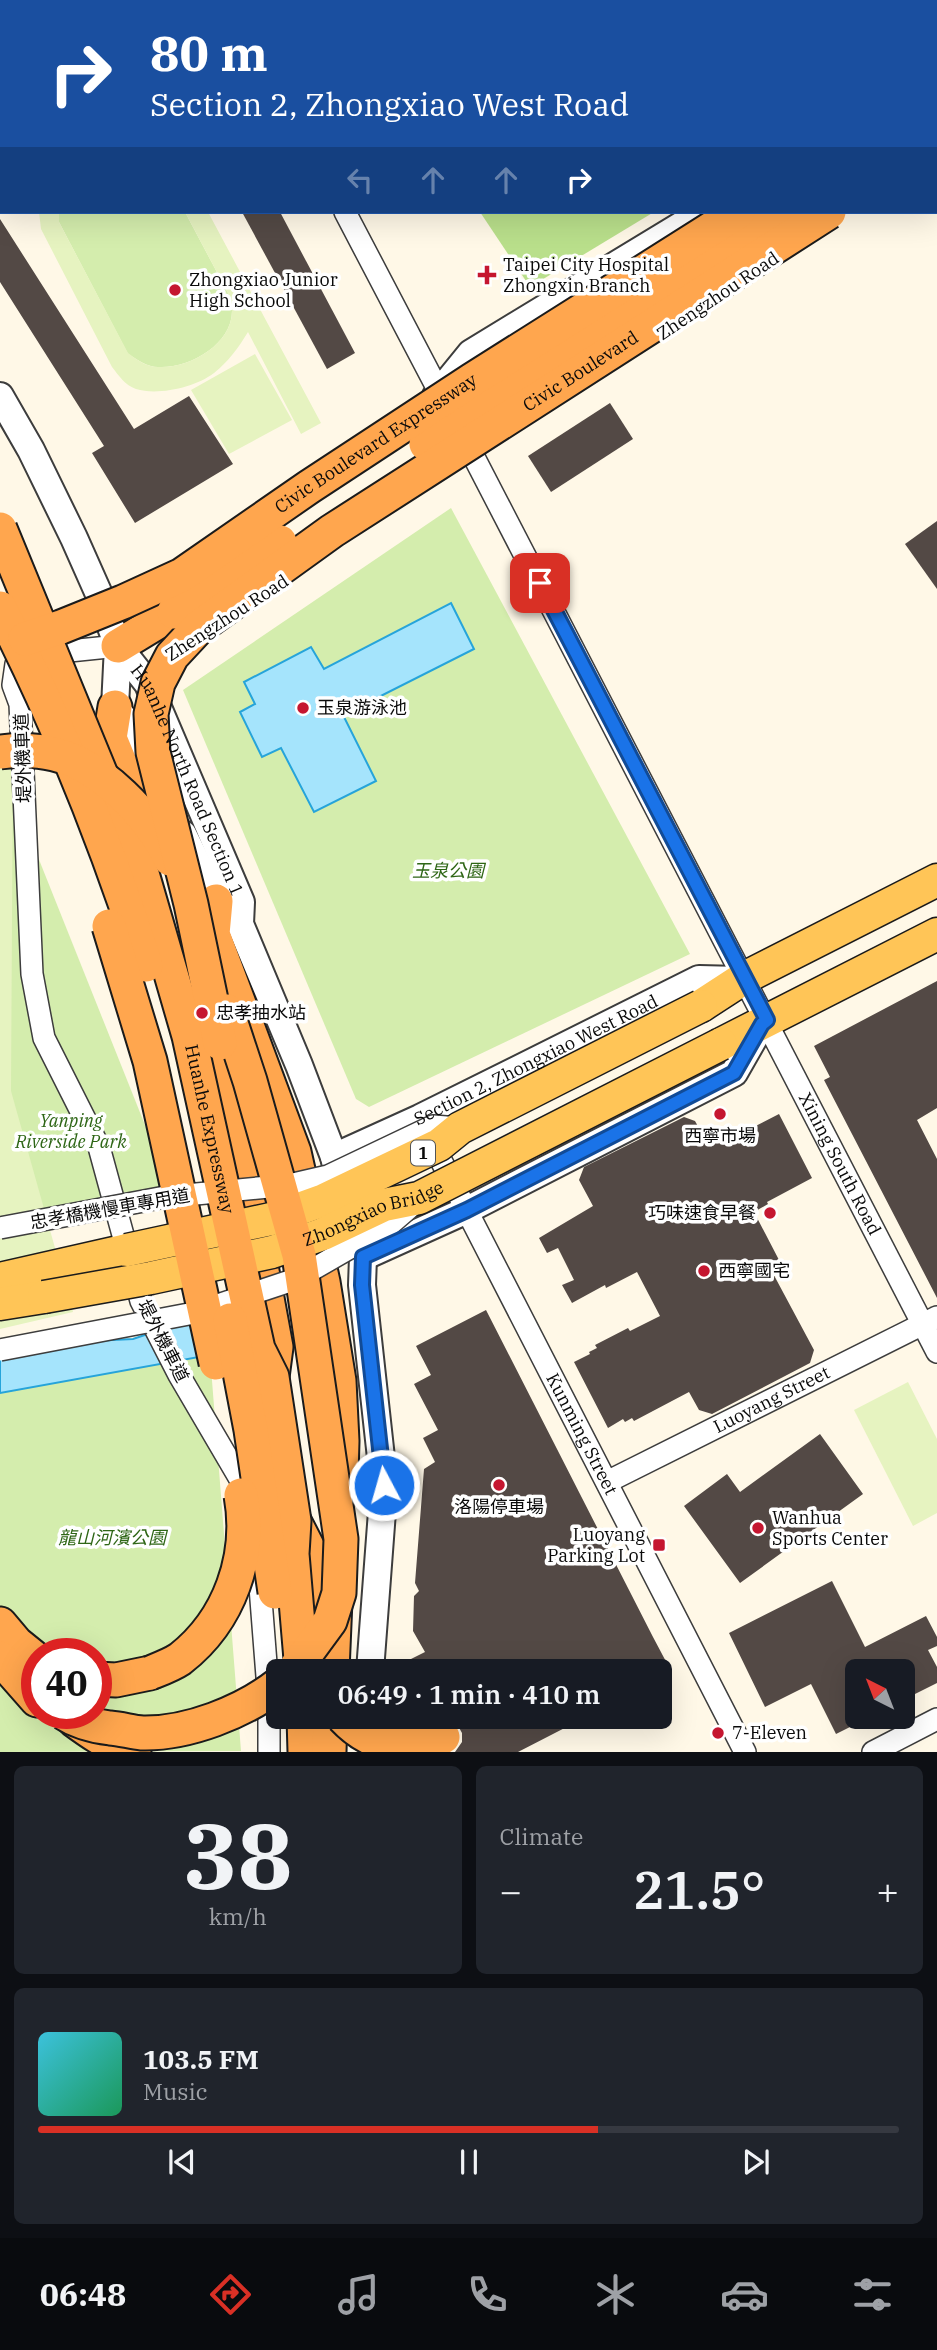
<!DOCTYPE html>
<html lang="en">
<head>
<meta charset="utf-8">
<style>
	:root { --surface:#171b24; --page:#20242c; --text:#f1f3f6; --muted:#9ea1a6; --line:#363941; --accent:#d93025 }
	body { margin:0; font-family:"IBM Plex Serif","Noto Sans TC",serif; background:var(--page); color:var(--text); height:100vh; display:flex; flex-direction:column; font-size:26px; white-space:nowrap }
	* { box-sizing:border-box; margin:0 }
	p { font-size:23px; color:var(--muted) }
	.icon { flex:none; width:38px; height:38px; fill:none; stroke:currentColor; stroke-width:2; stroke-linecap:round; stroke-linejoin:round }
	.map { position:relative; height:1752px; overflow:hidden }
	.sheet { display:flex; flex-direction:column; gap:14px; padding:14px; background:#0d0f14; flex:1 }
	.sheet>* { flex:none }
	.guide { position:absolute; left:0px; top:0px; width:938px; height:214px; box-shadow:0 7px 28px #0002; background:#1a4fa0; color:#fff; overflow:hidden }
	.needle { width:46px; rotate:318deg }
	.buttons { position:absolute; left:845px; top:1659px; display:grid; gap:14px }
	.buttons a { display:grid; place-items:center; width:70px; height:70px; border-radius:10px; background:var(--surface); box-shadow:0 7px 28px #0002; font-size:35px }
	.speed { position:absolute; left:21px; top:1638px; display:flex; gap:14px; font-size:35px; font-weight:700; text-align:center }
	.speed>* { display:grid; place-content:center; width:91px; height:91px; border-radius:50%; background:var(--surface); box-shadow:0 7px 28px #0002; line-height:1 }
	.speed .limit { border:10px solid #d22; background:#fff; color:#111 }
	.pin { position:absolute; display:grid; place-items:center; width:60px; height:60px; color:#fff; margin:-30px; border-radius:14px; box-shadow:0 4px 10px #0006 }
	.me { position:absolute; width:77px; margin:-38px; rotate:354deg; stroke-linejoin:round; filter:drop-shadow(0 0 5px #0008) }
	.turn { display:flex; align-items:center; gap:24px; height:147px; padding:0 35px; font-size:32px }
	.turn .icon { width:91px; height:91px; stroke-width:2.5 }
	.turn b { display:block; font-size:49px; line-height:60px }
	.lanes { display:flex; align-items:center; height:66px; padding:0 35px; background:#0003; justify-content:center; gap:35px; direction:ltr }
	.lanes .off { opacity:.35 }
	.big { font-size:52px; font-weight:600; line-height:1.1 }
	.sheet .card { flex:1; display:flex; flex-direction:column; justify-content:center; gap:10px; min-width:0; padding:0 24px; border-radius:10px; background:var(--page) }
	.sheet .dial { align-items:center; gap:0 }
	.dial b { font-size:91px; line-height:1 }
	.song { display:flex; align-items:center; gap:21px }
	.cover { width:84px; height:84px; border-radius:10px; background:linear-gradient(135deg,hsl(190 70% 55%),hsl(150 70% 35%)) }
	.played { height:7px; border-radius:4px; background:linear-gradient(90deg,var(--accent) 65%,var(--line) 65%) }
	.keys { display:flex; justify-content:space-around; direction:ltr }
	.heat { display:flex; justify-content:space-between; align-items:center; font-size:38px; direction:ltr }
	.sheet .tiles { flex:1; display:grid; gap:14px; grid-template-columns:1fr 1fr }
	.card:last-child { grid-column:span 2 }
	.trip { position:absolute; left:266px; top:1659px; width:406px; height:70px; border-radius:10px; background:var(--surface); box-shadow:0 7px 28px #0002; font-weight:600; line-height:70px; text-align:center }
	.tab-bar { display:flex; height:112px; justify-content:space-around; align-items:center; background:#090b0e; color:var(--muted) }
	.tab-bar .icon { width:49px; height:49px }
	.tab-bar .active { color:var(--accent) }
	.tab-bar b { font-size:32px; color:var(--text) }
	.map>svg:first-child { display:block }
	.green { fill:#d4edad; fill-rule:evenodd }
	.forest { fill:#b9df8b }
	.pitch { fill:#e6f3c0 }
	.water { fill:#a5e4fc; stroke:#26a4da; stroke-width:2 }
	.building { fill:#534945 }
	.lines { fill:none; stroke-linecap:round; stroke-linejoin:round }
	.minor-casing { stroke:#3d3d3d; stroke-width:24 }
	.tertiary-casing { stroke:#3d3d3d; stroke-width:30 }
	.primary-casing { stroke:#1b1b1b; stroke-width:35 }
	.trunk-casing { stroke:#1b1b1b; stroke-width:37 }
	.minor { stroke:#fff; stroke-width:21 }
	.tertiary { stroke:#fff; stroke-width:26 }
	.primary { stroke:#ffc557; stroke-width:32 }
	.trunk { stroke:#ffa64e; stroke-width:33 }
	.minor-bridge-casing { stroke:#3d3d3d; stroke-width:24; stroke-linecap:butt }
	.primary-bridge-casing { stroke:#1b1b1b; stroke-width:35; stroke-linecap:butt }
	.trunk-bridge-casing { stroke:#1b1b1b; stroke-width:37; stroke-linecap:butt }
	.minor-bridge { stroke:#fff; stroke-width:21 }
	.primary-bridge { stroke:#ffc557; stroke-width:32 }
	.trunk-bridge { stroke:#ffa64e; stroke-width:33 }
	.route-casing { stroke:#114b97; stroke-width:18 }
	.route { stroke:#1a73e8; stroke-width:12 }
	.poi-dot { fill:#c51630; stroke:#fff; stroke-width:2.5 }
	.labels { text-anchor:middle; stroke-width:7; stroke-linejoin:round; paint-order:stroke }
	.shield { fill:#fff; stroke:#545454; stroke-width:2 }
	.shield-label { font-size:16px; font-weight:bold; fill:#0a0a0a }
	.poi-label { font-size:18px; fill:#0a0a0a; stroke:#fff; text-anchor:start }
	.street-label { font-size:18px; fill:#0a0a0a; stroke:#fff }
	.park-label { font-size:18px; font-style:italic; fill:#2e6616; stroke:#fff }
</style>
</head>
<body>
<div class="map">
<svg width="937" height="1752" viewBox="0 0 937 1752">
	<rect width="100%" height="100%" fill="#fff8e7"/>
	<!-- green -->
	<g class="green">
		<path d="M 59,212 L 185,212 L 229,295 C 230,300 232,306 232,311 C 232,345 188,369 158,367 C 147,367 138,360 128,354 L 59,222 Z"/>
		<path d="M 451,508 L 690,954 L 369,1107 L 356,1099 L 183,690 Z"/>
		<path d="M 0,762 L 169,1185 L 0,1220 Z"/>
		<path d="M 210,1355 L 241,1751 L 0,1752 L 0,1393 ZM 37,1654 L 96,1654 L 96,1713 L 37,1713 Z"/>
	</g>
	<!-- forest -->
	<path class="forest" d="M 480,212 L 654,212 L 530,287 Z"/>
	<!-- pitch -->
	<g class="pitch">
		<path d="M 39,212 L 59,212 L 59,222 L 128,353 C 137,360 147,367 158,367 C 188,369 232,345 232,311 C 232,306 230,300 229,295 L 185,212 L 208,212 L 321,423 L 301,434 L 248,332 C 239,347 228,362 214,373 C 196,387 158,396 136,389 C 125,385 119,376 112,367 L 41,229 Z"/>
		<path d="M 255,354 L 292,420 L 229,454 L 191,390 Z"/>
		<path d="M 0,741 L 13,741 L 11,1091 L 73,1312 L 0,1329 Z"/>
		<path d="M 908,1382 L 937,1439 L 937,1513 L 913,1526 L 854,1410 Z"/>
	</g>
	<!-- water -->
	<g class="water">
		<path d="M 451,603 L 474,649 L 343,715 L 376,781 L 314,812 L 281,748 L 262,757 L 240,712 L 255,704 L 244,682 L 311,647 L 324,669 Z"/>
		<path d="M 207,1314 L 210,1355 L 0,1393 L 0,1353 L 70,1342 L 133,1339 Z"/>
	</g>
	<!-- building -->
	<g class="building">
		<path d="M 242,212 L 280,212 L 355,353 L 327,369 Z"/>
		<path d="M 0,219 L 134,429 L 189,396 L 233,464 L 135,523 L 92,453 L 104,446 L 0,282 Z"/>
		<path d="M 610,403 L 633,439 L 551,492 L 528,456 Z"/>
		<path d="M 937,521 L 937,589 L 905,544 Z"/>
		<path d="M 937,981 L 937,1108 L 917,1120 L 937,1159 L 937,1298 L 824,1080 L 830,1077 L 814,1046 Z"/>
		<path d="M 779,1114 L 812,1178 L 767,1202 L 768,1204 L 754,1212 L 779,1260 L 769,1266 L 814,1350 L 810,1363 L 712,1414 L 699,1410 L 689,1392 L 634,1421 L 632,1418 L 625,1422 L 623,1419 L 608,1428 L 574,1362 L 590,1354 L 589,1352 L 597,1348 L 595,1345 L 628,1328 L 630,1331 L 660,1316 L 637,1272 L 606,1288 L 605,1285 L 572,1303 L 562,1285 L 574,1280 L 558,1248 L 547,1253 L 539,1238 L 593,1206 L 579,1180 L 584,1167 L 684,1117 L 695,1121 L 709,1146 L 733,1134 L 734,1137 Z"/>
		<path d="M 486,1310 L 653,1637 L 671,1671 L 387,1671 L 425,1652 L 413,1631 L 414,1596 L 419,1591 L 415,1583 L 424,1469 L 435,1462 L 423,1438 L 438,1430 L 414,1384 L 431,1375 L 416,1346 Z"/>
		<path d="M 820,1434 L 863,1494 L 740,1583 L 684,1506 L 727,1474 L 740,1492 Z"/>
		<path d="M 832,1581 L 865,1647 L 926,1616 L 937,1637 L 937,1646 L 928,1650 L 937,1667 L 937,1683 L 903,1700 L 903,1671 L 858,1671 L 858,1723 L 836,1734 L 811,1684 L 765,1707 L 729,1633 Z"/>
		<path d="M 432,1717 L 586,1717 L 518,1752 L 455,1752 L 462,1742 L 462,1733 L 457,1724 L 449,1719 L 434,1719 Z"/>
	</g>
	<g class="lines">
		<defs>
			<g id="minor">
				<path d="M 26,0 L 27,2"/>
				<path d="M 229,0 L 230,2"/>
				<path d="M 345,212 L 445,403"/>
				<path id="s1" d="M 462,434 L 937,1352"/>
				<path d="M 40,654 L 118,646"/>
				<path d="M 16,664 L 13,685 L 20,704 L 32,974 L 44,1038 L 99,1147 L 141,1301 L 179,1375 L 254,1503"/>
				<path id="s2" d="M 429,1137 L 745,1752"/>
				<path id="s3" d="M 607,1482 L 937,1317"/>
				<path d="M 259,1574 L 269,1702 L 269,1752"/>
				<path d="M 873,1752 L 937,1719"/>
			</g>
			<g id="tertiary">
				<path d="M 171,2 L 176,0"/>
				<path d="M 0,66 L 2,66"/>
				<path d="M 936,66 L 937,66"/>
				<path id="s4" d="M 0,396 L 31,450 L 74,538 L 98,592 L 118,646 L 148,684 L 241,902 L 240,924 L 299,1065 L 334,1157 L 347,1212 L 363,1257 L 362,1285 L 384,1485 L 370,1671"/>
				<path d="M 436,396 L 471,353 L 703,212"/>
				<path d="M 120,638 L 118,646 L 115,707 L 131,728 L 151,768"/>
				<path d="M 183,834 L 216,901 L 230,915"/>
				<path id="s5" d="M 334,1157 L 420,1118 L 699,979 L 740,980"/>
				<path d="M 363,1257 L 467,1210 L 734,1073 L 762,1024"/>
			</g>
			<g id="primary">
				<path d="M 701,1006 L 744,978 L 937,880"/>
				<path d="M 721,1044 L 937,934"/>
				<path d="M 0,1279 L 127,1250"/>
				<path d="M 0,1304 L 44,1297"/>
			</g>
			<g id="trunk">
				<path d="M 936,100 L 937,99"/>
				<path d="M 936,143 L 937,142"/>
				<path d="M 118,646 L 174,612"/>
				<path d="M 115,707 L 110,738 L 142,816"/>
				<path d="M 216,901 L 213,934 L 294,1152 L 323,1282 L 339,1381 L 342,1441 L 341,1476"/>
				<path d="M 220,1043 L 276,1347 L 272,1377"/>
				<path d="M 294,1521 L 309,1550 L 319,1637"/>
				<path d="M 0,1624 L 16,1643 L 37,1660"/>
				<path d="M 0,1658 L 37,1700"/>
				<path d="M 332,1671 L 335,1600"/>
				<path d="M 96,1679 L 116,1680 L 150,1673"/>
				<path d="M 304,1717 L 305,1752"/>
				<path d="M 74,1720 C 93,1734 110,1746 134,1752"/>
				<path d="M 329,1752 L 330,1717"/>
			</g>
		</defs>
		<!-- minor casing -->
		<use href="#minor" class="minor-casing"/>
		<!-- tertiary casing -->
		<use href="#tertiary" class="tertiary-casing"/>
		<!-- primary casing -->
		<use href="#primary" class="primary-casing"/>
		<!-- trunk casing -->
		<use href="#trunk" class="trunk-casing"/>
		<!-- minor -->
		<use href="#minor" class="minor"/>
		<!-- tertiary -->
		<use href="#tertiary" class="tertiary"/>
		<!-- primary -->
		<use href="#primary" class="primary"/>
		<!-- trunk -->
		<use href="#trunk" class="trunk"/>
		<defs>
			<g id="minor-bridge">
				<path d="M 0,1228 L 165,1197 L 289,1185 L 328,1176 L 433,1126 L 460,1128"/>
				<path d="M 0,1350 L 194,1313 L 296,1279 L 388,1226 L 417,1201"/>
			</g>
			<g id="primary-bridge">
				<path d="M 127,1250 L 271,1219 L 324,1200 L 439,1145 L 460,1128 L 701,1006"/>
				<path id="s6" d="M 44,1297 L 151,1278 L 272,1252 L 323,1234 L 384,1205 L 419,1198 L 721,1044"/>
			</g>
			<g id="trunk-bridge">
				<path d="M 426,444 L 631,307 L 780,212"/>
				<path id="s7" d="M 0,529 L 143,877 L 189,1036 L 258,1349 L 272,1377 L 294,1521 L 292,1554 L 302,1671"/>
				<path d="M 0,608 C 59,723 106,842 146,965"/>
				<path d="M 174,612 L 280,542"/>
				<path id="s8" d="M 25,639 L 61,627 L 123,602 L 182,575 L 309,487 L 472,380 L 738,212"/>
				<path d="M 0,752 C 17,750 37,750 54,754 C 101,765 151,817 170,859"/>
				<path d="M 109,926 L 150,1061 L 216,1363"/>
				<path d="M 227,1011 L 250,1081 L 299,1255 L 341,1539 L 339,1593 L 330,1621 L 297,1666"/>
				<path id="s9" d="M 220,1043 L 191,904 L 153,752 L 151,714 L 158,683 L 172,656 L 199,627 L 332,531 L 829,212"/>
				<path d="M 230,1320 L 251,1430 L 275,1592"/>
				<path d="M 150,1673 C 160,1669 171,1665 180,1659 C 230,1620 252,1556 241,1495"/>
				<path d="M 64,1713 C 78,1722 94,1726 110,1728 C 121,1729 132,1732 142,1733 C 188,1734 243,1712 278,1685"/>
				<path d="M 343,1717 C 374,1750 402,1748 443,1737"/>
			</g>
		</defs>
		<!-- minor-bridge casing -->
		<use href="#minor-bridge" class="minor-bridge-casing"/>
		<!-- primary-bridge casing -->
		<use href="#primary-bridge" class="primary-bridge-casing"/>
		<!-- trunk-bridge casing -->
		<use href="#trunk-bridge" class="trunk-bridge-casing"/>
		<!-- minor-bridge -->
		<use href="#minor-bridge" class="minor-bridge"/>
		<!-- primary-bridge -->
		<use href="#primary-bridge" class="primary-bridge"/>
		<!-- trunk-bridge -->
		<use href="#trunk-bridge" class="trunk-bridge"/>
	</g>
	<g class="lines">
		<defs>
			<path id="route" d="M 384,1485 L 362,1285 L 363,1257 L 467,1210 L 734,1073 L 762,1024 L 767,1020 L 540,583"/>
		</defs>
		<!-- route casing -->
		<use href="#route" class="route-casing"/>
		<!-- route -->
		<use href="#route" class="route"/>
	</g>
	<!-- markers -->
	<g class="poi-dot">
		<path d="M483.5 264.5h7v7h7v7h-7v7h-7v-7h-7v-7h7z"/>
		<circle cx="175" cy="290" r="7"/>
		<circle cx="303" cy="708" r="7"/>
		<circle cx="202" cy="1013" r="7"/>
		<circle cx="720" cy="1114" r="7"/>
		<circle cx="770" cy="1213" r="7"/>
		<circle cx="704" cy="1271" r="7"/>
		<circle cx="499" cy="1485" r="7"/>
		<circle cx="758" cy="1528" r="7"/>
		<rect x="652" y="1538" width="14" height="14" rx="3.5"/>
		<circle cx="718" cy="1733" r="7"/>
	</g>
	<g class="labels">
		<!-- shield labels -->
		<rect class="shield" x="411" y="1140.5" width="24" height="25" rx="5"/>
		<g class="shield-label">
			<text x="423" y="1159">1</text>
		</g>
		<!-- poi labels -->
		<g class="poi-label">
			<text x="503" y="271">Taipei City Hospital<tspan x="503" dy="21">Zhongxin Branch</tspan></text>
			<text x="189" y="286">Zhongxiao Junior<tspan x="189" dy="21">High School</tspan></text>
			<text x="317" y="714">玉泉游泳池</text>
			<text x="216" y="1019">忠孝抽水站</text>
			<text x="720" y="1142" text-anchor="middle">西寧市場</text>
			<text x="756" y="1219" text-anchor="end">巧味速食早餐</text>
			<text x="718" y="1277">西寧國宅</text>
			<text x="499" y="1513" text-anchor="middle">洛陽停車場</text>
			<text x="772" y="1524">Wanhua<tspan x="772" dy="21">Sports Center</tspan></text>
			<text x="645" y="1541" text-anchor="end">Luoyang<tspan x="645" dy="21">Parking Lot</tspan></text>
			<text x="732" y="1739">7-Eleven</text>
		</g>
		<!-- street labels -->
		<g class="street-label">
			<text transform="translate(718 296) rotate(-34)" y="6">Zhengzhou Road</text>
			<text dy="6" stroke="none"><textPath href="#s9" startOffset="898">Civic Boulevard</textPath></text>
			<text dy="6" stroke="none"><textPath href="#s8" startOffset="404">Civic Boulevard Expressway</textPath></text>
			<text transform="translate(227 618) rotate(-33)" y="6">Zhengzhou Road</text>
			<text transform="translate(23 758) rotate(-92)" y="6">堤外機車道</text>
			<text dy="6" stroke="none"><textPath href="#s4" startOffset="429">Huanhe North Road Section 1</textPath></text>
			<text dy="6" stroke="none"><textPath href="#s5" startOffset="224">Section 2, Zhongxiao West Road</textPath></text>
			<text dy="6" stroke="none"><textPath href="#s7" startOffset="637">Huanhe Expressway</textPath></text>
			<text dy="6" stroke="none"><textPath href="#s1" startOffset="822">Xining South Road</textPath></text>
			<text transform="translate(110 1209) rotate(-10)" y="6">忠孝橋機慢車專用道</text>
			<text dy="6" stroke="none"><textPath href="#s6" startOffset="341">Zhongxiao Bridge</textPath></text>
			<text transform="translate(163 1341) rotate(63)" y="6">堤外機車道</text>
			<text dy="6" stroke="none"><textPath href="#s3" startOffset="184">Luoyang Street</textPath></text>
			<text dy="6" stroke="none"><textPath href="#s2" startOffset="334">Kunming Street</textPath></text>
		</g>
		<!-- park labels -->
		<g class="park-label">
			<text x="448" y="877">玉泉公園</text>
			<text x="71" y="1127">Yanping<tspan x="71" dy="21">Riverside Park</tspan></text>
			<text x="112" y="1544">龍山河濱公園</text>
		</g>
	</g>
</svg>
<div class="buttons">
<a><svg class="needle" viewBox="-14 -14 28 28"><path d="M0-13l5 13h-10z" fill="#e53935"/><path d="M0 13l5-13h-10z" fill="#9ea1a6"/></svg></a>
</div>
<div class="speed"><div class="limit">40</div></div>
<div class="pin" style="left:540px;top:583px;background:#d93025"><svg class="icon" aria-label="arrive" viewBox="0 0 24 24"><path d="M6 21V4h12l-3 4 3 4H6"/></svg></div>
<svg class="me" style="left:384px;top:1485px" viewBox="-20 -20 40 40"><circle r="17" fill="#1a73e8" stroke="#fff" stroke-width="3"/><path d="M0-11L8 9 0 5-8 9z" fill="#fff"/></svg>
<div class="trip">06:49 · 1 min · 410 m</div>
<div class="guide">
<div class="turn"><svg class="icon" aria-label="right" viewBox="0 0 24 24"><path d="M7 20v-9h11M14 6l5 5-5 5"/></svg><div><b>80 m</b>Section 2, Zhongxiao West Road</div></div>
<div class="lanes"><svg class="icon off" aria-label="left" viewBox="0 0 24 24"><path d="M17 20v-9H6M10 6l-5 5 5 5"/></svg><svg class="icon off" aria-label="ahead" viewBox="0 0 24 24"><path d="M12 20V5M6 11l6-6 6 6"/></svg><svg class="icon off" aria-label="ahead" viewBox="0 0 24 24"><path d="M12 20V5M6 11l6-6 6 6"/></svg><svg class="icon" aria-label="right" viewBox="0 0 24 24"><path d="M7 20v-9h11M14 6l5 5-5 5"/></svg></div>
</div>
</div>
<section class="sheet">
<div class="tiles">
<div class="card dial"><b>38</b><p>km/h</p></div>
<div class="card"><p>Climate</p>
<div class="heat"><a>−</a><b class="big">21.5°</b><a>+</a></div>
</div>
<div class="card">
<div class="song"><i class="cover"></i><div><b>103.5 FM</b><p>Music</p></div></div>
<div class="played"></div>
<div class="keys"><svg class="icon" aria-label="previous" viewBox="0 0 24 24"><path d="M18 5L8 12l10 7zM5 5v14"/></svg><svg class="icon" aria-label="pause" viewBox="0 0 24 24"><path d="M8 5v14M16 5v14"/></svg><svg class="icon" aria-label="next" viewBox="0 0 24 24"><path d="M6 5l10 7-10 7zM19 5v14"/></svg></div>
</div>
</div>
</section>
<nav class="tab-bar">
<b>06:48</b>
<svg class="icon active" aria-label="directions" viewBox="0 0 24 24"><path d="M12 3l9 9-9 9-9-9zM9 14v-3h6M13 9l2 2-2 2"/></svg>
<svg class="icon" aria-label="music" viewBox="0 0 24 24"><path d="M9 18V5l10-2v13"/><circle cx="6" cy="18" r="3"/><circle cx="16" cy="16" r="3"/></svg>
<svg class="icon" aria-label="phone" viewBox="0 0 24 24"><path d="M5 4h4l2 5-3 2q2 4 5 5l2-3 5 2v4C11 20 4 13 5 4z"/></svg>
<svg class="icon" aria-label="climate" viewBox="0 0 24 24"><path d="M12 3v18M4 7l16 10M4 17L20 7"/></svg>
<svg class="icon" aria-label="car" viewBox="0 0 24 24"><path d="M5 17H2v-5l4-1 3-4h7l3 4 3 1v5h-3M9 17h6M6 11h13"/><circle cx="7" cy="17" r="2"/><circle cx="17" cy="17" r="2"/></svg>
<svg class="icon" aria-label="filters" viewBox="0 0 24 24"><path d="M4 7h16M4 17h16"/><circle cx="9" cy="7" r="2"/><circle cx="15" cy="17" r="2"/></svg>
</nav>
</body>
</html>
